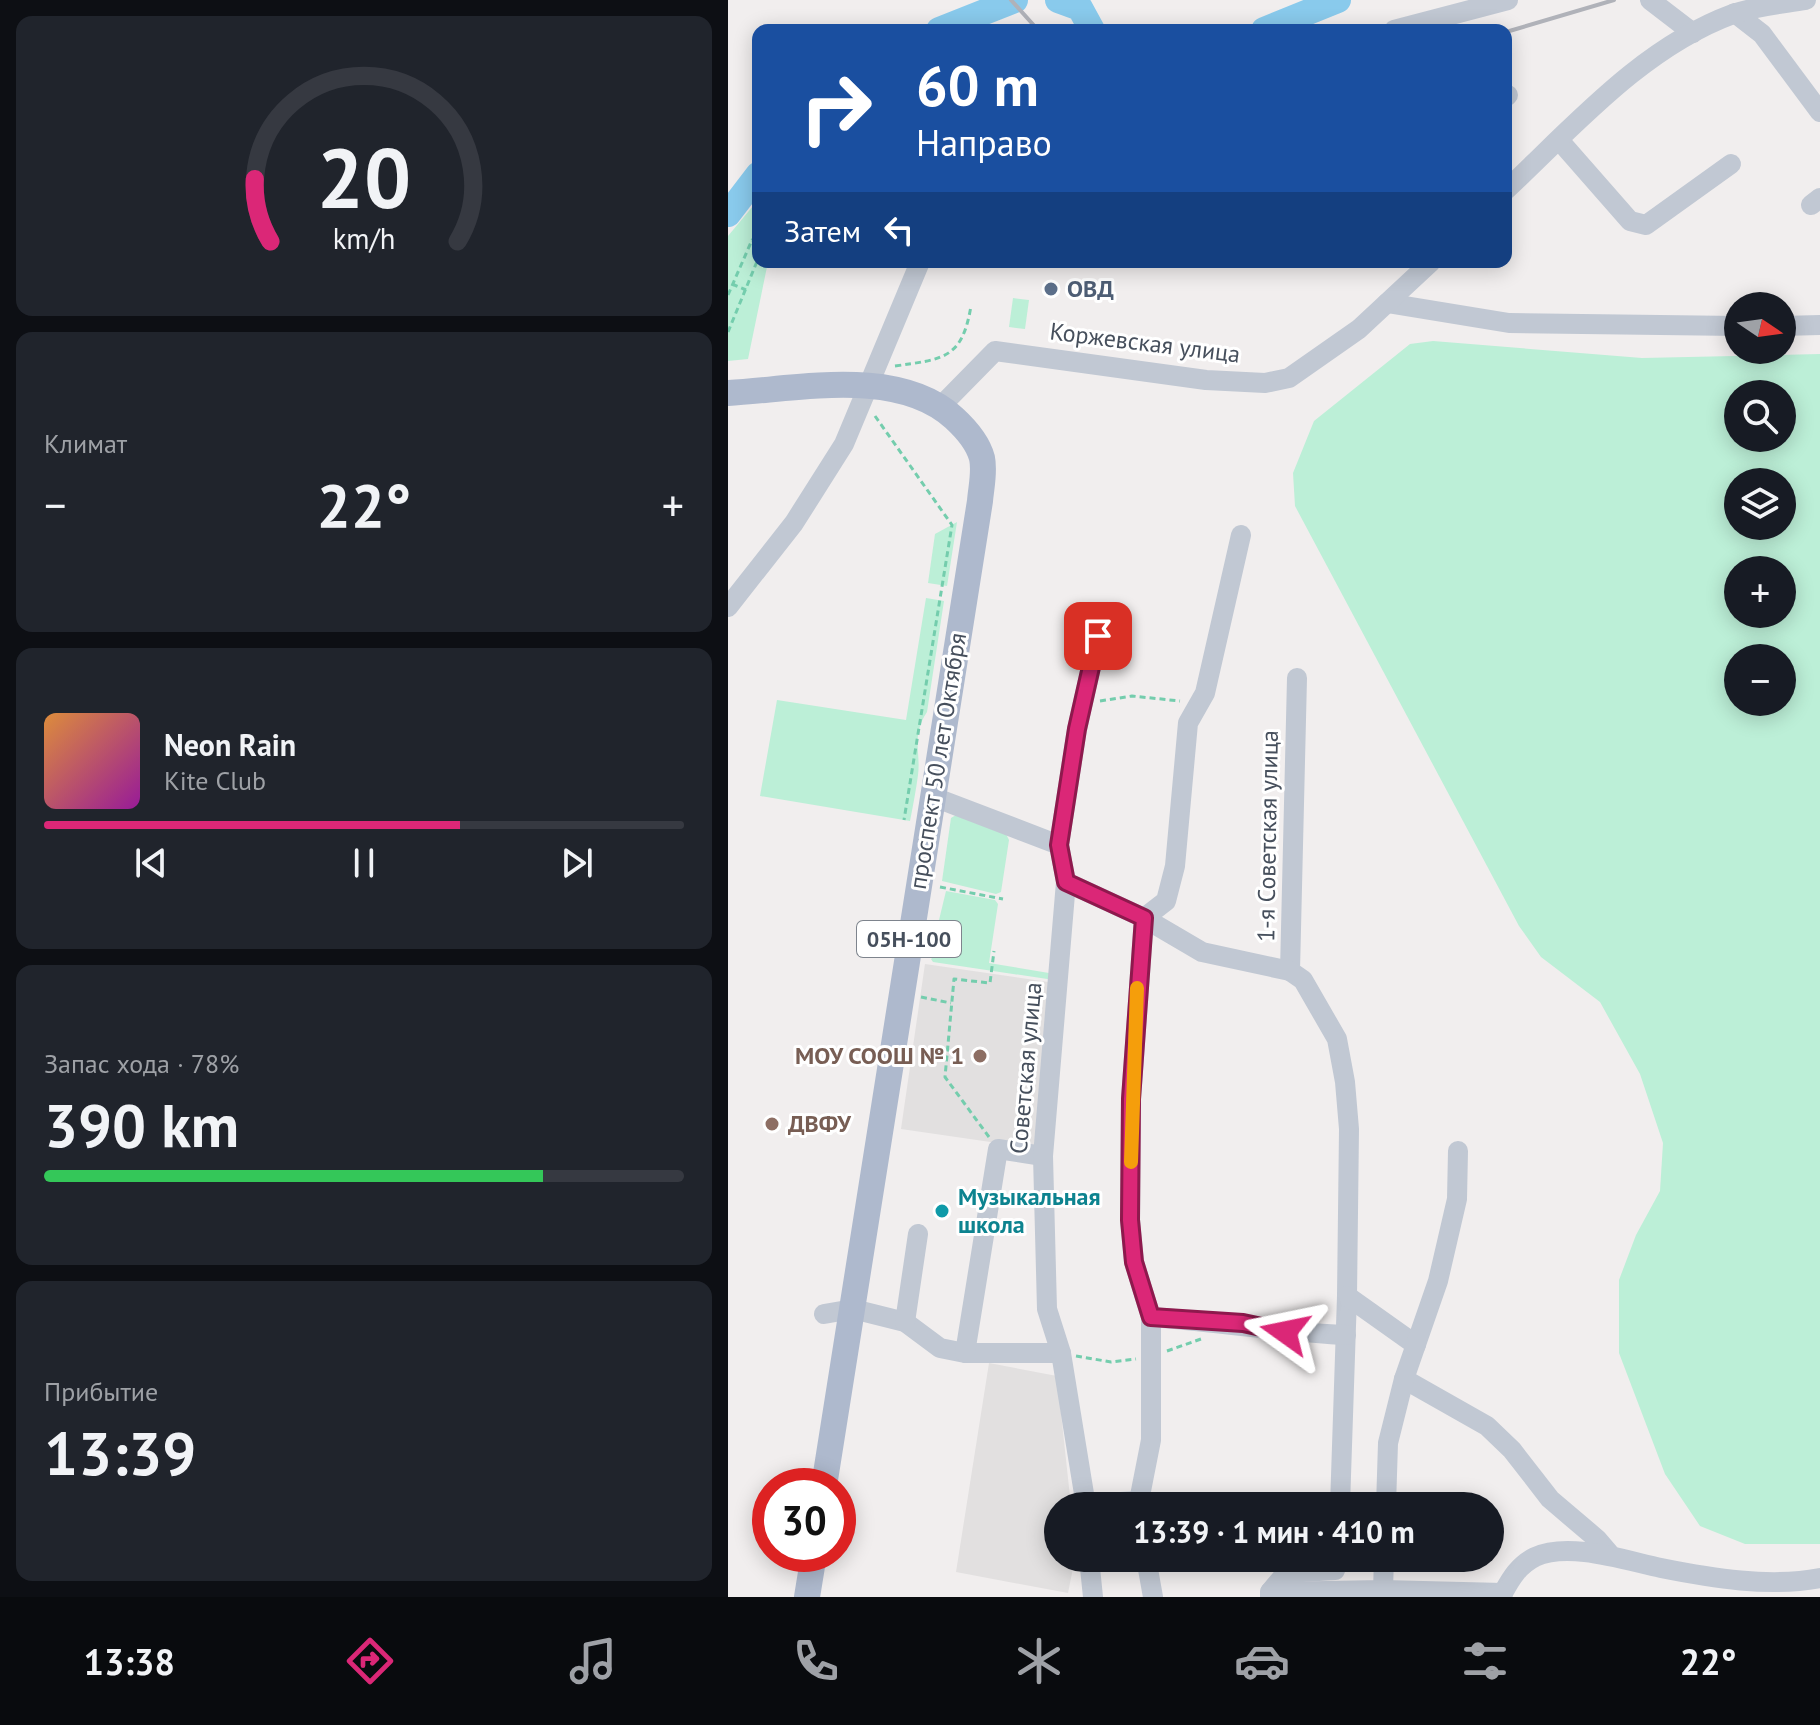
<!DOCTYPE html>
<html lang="ru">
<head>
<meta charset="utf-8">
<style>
	:root { --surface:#171b24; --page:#20242c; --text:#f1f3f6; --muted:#9ea1a6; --line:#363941; --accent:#db2777 }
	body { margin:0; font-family:"PT Sans",sans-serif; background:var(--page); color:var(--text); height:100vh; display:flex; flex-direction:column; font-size:30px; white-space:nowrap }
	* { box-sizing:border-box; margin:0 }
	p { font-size:26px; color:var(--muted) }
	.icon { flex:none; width:44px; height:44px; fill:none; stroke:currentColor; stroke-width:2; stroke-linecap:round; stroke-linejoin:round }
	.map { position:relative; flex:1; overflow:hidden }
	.sheet { display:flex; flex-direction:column; gap:16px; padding:16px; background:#0d0f14; width:728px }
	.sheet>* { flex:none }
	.guide { position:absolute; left:24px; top:24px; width:760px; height:244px; border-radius:16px; box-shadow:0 4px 20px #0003; background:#1a4fa0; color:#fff; overflow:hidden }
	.needle { width:52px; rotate:103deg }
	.tools { position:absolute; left:996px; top:292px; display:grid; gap:16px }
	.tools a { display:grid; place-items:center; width:72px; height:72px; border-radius:50%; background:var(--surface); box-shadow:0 4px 20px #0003; font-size:40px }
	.speed { position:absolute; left:24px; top:1468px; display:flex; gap:16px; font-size:40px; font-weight:700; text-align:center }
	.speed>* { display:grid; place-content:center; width:104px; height:104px; border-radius:50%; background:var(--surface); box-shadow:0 4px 20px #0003; line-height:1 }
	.speed .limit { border:12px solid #d22; background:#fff; color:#111 }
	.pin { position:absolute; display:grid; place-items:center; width:68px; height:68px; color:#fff; margin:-34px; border-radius:16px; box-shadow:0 4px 12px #0006 }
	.me { position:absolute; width:88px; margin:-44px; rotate:282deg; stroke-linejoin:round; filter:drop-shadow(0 0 6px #0008) }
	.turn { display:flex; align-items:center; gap:28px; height:168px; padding:0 32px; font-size:36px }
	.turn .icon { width:104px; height:104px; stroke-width:2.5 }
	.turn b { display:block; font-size:56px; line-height:68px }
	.then { display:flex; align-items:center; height:76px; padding:0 32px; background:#0003; gap:16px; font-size:30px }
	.big { font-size:60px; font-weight:700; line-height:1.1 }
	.sheet .widget { flex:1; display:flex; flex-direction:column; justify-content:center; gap:12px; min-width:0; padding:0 28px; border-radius:16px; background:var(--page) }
	.sheet .dial { align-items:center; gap:0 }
	.dial svg { height:208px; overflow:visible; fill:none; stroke:var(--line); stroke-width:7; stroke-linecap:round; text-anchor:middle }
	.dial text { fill:var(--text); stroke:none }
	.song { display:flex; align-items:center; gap:24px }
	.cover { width:96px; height:96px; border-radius:12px; background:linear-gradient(135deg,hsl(30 70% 55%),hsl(300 70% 35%)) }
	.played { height:8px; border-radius:4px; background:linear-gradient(90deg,var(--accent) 65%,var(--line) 65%) }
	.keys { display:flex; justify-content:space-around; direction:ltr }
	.heat { display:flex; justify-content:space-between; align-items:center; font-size:44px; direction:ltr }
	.charge { height:12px; border-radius:6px; background:linear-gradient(90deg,#34c759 78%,var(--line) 0) }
	.trip { position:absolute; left:316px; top:1492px; width:460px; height:80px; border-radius:40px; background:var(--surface); box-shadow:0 4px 20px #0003; font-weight:700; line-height:80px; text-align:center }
	.tabs { display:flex; height:128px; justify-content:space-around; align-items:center; background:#090b0e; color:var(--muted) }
	.tabs .icon { width:56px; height:56px }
	.tabs .active { color:var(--accent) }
	.tabs b { font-size:36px; color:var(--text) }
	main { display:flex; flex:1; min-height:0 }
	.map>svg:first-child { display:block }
	.education { fill:#e2e0e0 }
	.green { fill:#bcefd7; fill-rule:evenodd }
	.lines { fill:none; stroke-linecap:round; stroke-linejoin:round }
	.river { stroke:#89caec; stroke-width:26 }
	.path { stroke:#74cdad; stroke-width:3; stroke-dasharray:6 4; stroke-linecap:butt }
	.minor { stroke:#c1c8d3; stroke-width:20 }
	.major { stroke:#aeb9cd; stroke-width:26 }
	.rail { stroke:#b0b2b9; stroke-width:4 }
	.route-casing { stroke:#8e194d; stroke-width:20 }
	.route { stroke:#db2777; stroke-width:14 }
	.slow { stroke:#f59e0b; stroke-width:14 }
	.service-dot { fill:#5c6f8a; stroke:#fff; stroke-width:3 }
	.education-dot { fill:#8d6e63; stroke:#fff; stroke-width:3 }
	.culture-dot { fill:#0f9aa8; stroke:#fff; stroke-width:3 }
	.labels { text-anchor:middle; stroke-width:6; stroke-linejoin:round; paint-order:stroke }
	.shield { fill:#fff; stroke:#7e848d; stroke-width:2 }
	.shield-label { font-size:22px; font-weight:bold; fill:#464f5c }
	.service-label { font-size:24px; font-weight:bold; fill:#4e5e75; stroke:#fff; text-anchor:start }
	.street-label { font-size:24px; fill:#464f5c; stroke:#fff }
	.education-label { font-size:24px; font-weight:bold; fill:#785e54; stroke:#fff; text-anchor:end }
	.culture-label { font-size:24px; font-weight:bold; fill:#0d838f; stroke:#fff; text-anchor:start }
</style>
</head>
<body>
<main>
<section class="sheet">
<div class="widget dial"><svg viewBox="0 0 100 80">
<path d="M14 69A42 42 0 1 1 86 69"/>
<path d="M14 69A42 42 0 0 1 8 45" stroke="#db2777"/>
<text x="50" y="56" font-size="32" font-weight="700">20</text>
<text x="50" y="72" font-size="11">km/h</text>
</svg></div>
<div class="widget"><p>Климат</p>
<div class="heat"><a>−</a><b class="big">22°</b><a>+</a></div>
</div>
<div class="widget">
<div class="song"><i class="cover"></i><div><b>Neon Rain</b><p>Kite Club</p></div></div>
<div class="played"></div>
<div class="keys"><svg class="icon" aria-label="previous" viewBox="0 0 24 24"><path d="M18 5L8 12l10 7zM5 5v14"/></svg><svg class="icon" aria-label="pause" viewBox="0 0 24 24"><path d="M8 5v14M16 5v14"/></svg><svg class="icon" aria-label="next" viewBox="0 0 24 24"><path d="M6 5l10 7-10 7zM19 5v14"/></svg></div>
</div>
<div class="widget"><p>Запас хода · 78%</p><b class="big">390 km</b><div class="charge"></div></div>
<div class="widget"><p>Прибытие</p><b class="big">13:39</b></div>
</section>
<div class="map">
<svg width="1092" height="1597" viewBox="0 0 1092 1597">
	<rect width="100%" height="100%" fill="#f1eeee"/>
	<!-- education -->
	<g class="education">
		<path d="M 197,964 L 327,983 L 311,1149 L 173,1129 Z"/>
		<path d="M 261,1363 L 329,1376 L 343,1506 L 330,1506 L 330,1558 L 347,1558 L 340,1593 L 228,1572 Z"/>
	</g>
	<!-- green -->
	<g class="green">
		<path d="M 30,200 L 30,262 L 40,262 L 20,359 L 0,361 L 0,236 Z"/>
		<path d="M 285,298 L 301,300 L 297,329 L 281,327 Z"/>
		<path d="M 705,341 L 914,358 L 1092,354 L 1092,1544 L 1017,1544 L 972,1526 L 937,1474 L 891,1353 L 891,1280 L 908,1235 L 932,1191 L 935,1143 L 912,1074 L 872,1002 L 813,957 L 791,926 L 567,506 L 565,473 L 586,421 L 682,344 ZM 1010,394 L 1054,394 L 1054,438 L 1010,438 ZM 1010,482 L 1054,482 L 1054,526 L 1010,526 ZM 1010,570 L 1054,570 L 1054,614 L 1010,614 ZM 1010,658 L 1054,658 L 1054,702 L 1010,702 Z"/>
		<path d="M 229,522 L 219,586 L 200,583 L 207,534 Z"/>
		<path d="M 198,598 L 216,601 L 199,712 C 183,736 193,752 190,775 C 188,790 185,806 182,821 L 32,796 L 49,700 L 178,720 Z"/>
		<path d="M 228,815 L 278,834 L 281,840 L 273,892 L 268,894 L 214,881 L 223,818 Z"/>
		<path d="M 218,891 L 267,900 L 270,904 L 261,963 L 327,974 L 326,980 L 205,962 L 203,959 L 206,956 L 219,958 L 225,923 L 211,920 Z"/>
	</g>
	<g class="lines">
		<!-- river -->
		<g class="river">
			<path d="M 330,0 L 352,8 L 364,30"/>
			<path d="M 211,30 L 287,0"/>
			<path d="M 536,30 L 610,0"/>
			<path d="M 0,214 L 30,175"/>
		</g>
		<!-- path -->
		<g class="path">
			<path d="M 4,284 L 18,290"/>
			<path d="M 0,295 L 24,240 L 30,243"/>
			<path d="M 0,332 L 30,259"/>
			<path d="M 167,366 C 216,359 234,359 243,306"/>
			<path d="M 147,416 L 224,525 L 176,820"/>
			<path d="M 372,701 L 404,696 L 452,701"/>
			<path d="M 212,887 L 275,899"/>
			<path d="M 193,997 L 223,1003"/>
			<path d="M 261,1137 L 217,1077 L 226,979 L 262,983 L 266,951"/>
			<path d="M 439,1351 L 473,1339"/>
			<path d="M 348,1356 L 383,1362 L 408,1359"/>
		</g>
		<!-- minor -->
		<g class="minor">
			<path d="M 922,0 L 965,33"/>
			<path d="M 1007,13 L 1034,34 L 1092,112"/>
			<path d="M 666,30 L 780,0"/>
			<path d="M 778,97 L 780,95"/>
			<path d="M 831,140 L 902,221 L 918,225 L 1003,164"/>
			<path d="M 778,190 C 846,126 915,47 1005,14 C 1028,6 1054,4 1078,0"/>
			<path d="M 1083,205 L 1092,198"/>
			<path d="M 659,303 L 781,323 L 1010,326"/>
			<path d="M 1054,326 L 1092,325"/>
			<path d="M 213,406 L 267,351 L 478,380 L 537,383 L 561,378 L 631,329 L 703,262"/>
			<path d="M 0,607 L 66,523 L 116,444 L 192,262"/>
			<path d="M 569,678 L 562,971 L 575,980 L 609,1039 L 617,1082 L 621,1129 L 619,1296 L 612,1506"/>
			<path d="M 203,796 L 331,845"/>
			<path d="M 338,882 L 416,918 L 474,952 L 562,971"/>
			<path d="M 619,1296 L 688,1345"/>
			<path d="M 96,1314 L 125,1309 L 177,1322 L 212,1348 L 237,1353 L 333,1353"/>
			<path d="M 423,1317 C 488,1322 553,1332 618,1335"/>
			<path d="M 177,1322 L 190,1234"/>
			<path d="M 237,1353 L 270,1149 L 315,1156"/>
			<path d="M 676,1379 L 759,1426 L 784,1450 L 822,1499 L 869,1539 L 881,1553"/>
			<path d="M 357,1504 L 411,1501"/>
			<path d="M 358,1506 L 333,1353 L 319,1309 L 315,1156 L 338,882 L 331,845 L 349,729 L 370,636"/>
			<path d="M 410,1506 L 423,1440 L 423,1317 L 406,1262 L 402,1220 L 403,1099 L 416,918 L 438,901 L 447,866 L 460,723 L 477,693 L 513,535"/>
			<path d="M 658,1506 L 660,1443 L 676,1379 L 710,1281 L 729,1199 L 730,1151"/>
			<path d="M 361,1558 L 365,1597"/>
			<path d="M 418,1558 L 425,1597"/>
			<path d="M 542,1592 L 558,1573 L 607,1570 L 611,1558"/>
			<path d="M 775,1593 C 783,1578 791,1565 807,1557 C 841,1541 899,1561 933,1568 C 983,1578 1042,1588 1092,1578"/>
			<path d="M 542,1597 L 542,1592 L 655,1590 L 656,1558"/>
			<path d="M 655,1597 L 655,1590 L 775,1593"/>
		</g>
		<!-- major -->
		<g class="major">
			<path d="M 0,393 C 71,389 170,367 226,418 C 238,429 250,443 254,458 C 257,472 253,488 252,501 L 96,1486"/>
			<path d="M 79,1597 L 86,1554"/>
		</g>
		<!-- rail -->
		<g class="rail">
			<path d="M 283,0 L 310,30"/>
			<path d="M 778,32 L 886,0"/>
		</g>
	</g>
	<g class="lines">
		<defs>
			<path id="route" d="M 370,636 L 349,729 L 331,845 L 338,882 L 416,918 L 403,1099 L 402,1220 L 406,1262 L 423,1317 L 515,1323 L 557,1332"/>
		</defs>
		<!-- route casing -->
		<use href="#route" class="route-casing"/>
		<!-- route -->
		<use href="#route" class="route"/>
		<!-- slow -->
		<path class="slow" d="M 403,1162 L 409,988"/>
	</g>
	<!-- markers -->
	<circle class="service-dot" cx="323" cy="289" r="8"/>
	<g class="education-dot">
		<circle cx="252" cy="1056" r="8"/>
		<circle cx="44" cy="1124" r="8"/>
	</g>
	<circle class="culture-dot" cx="214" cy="1211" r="8"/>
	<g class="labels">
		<!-- shield labels -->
		<rect class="shield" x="129" y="921" width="104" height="36" rx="6"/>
		<g class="shield-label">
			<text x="181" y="947">05Н-100</text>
		</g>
		<!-- service labels -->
		<g class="service-label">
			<text x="339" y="297">ОВД</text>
		</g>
		<!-- street labels -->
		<g class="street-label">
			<text transform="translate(417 343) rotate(7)" y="8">Коржевская улица</text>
			<text transform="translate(210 761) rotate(-81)" y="8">проспект 50 лет Октября</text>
			<text transform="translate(540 836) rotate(-89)" y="8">1-я Советская улица</text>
			<text transform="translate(298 1068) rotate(-85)" y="8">Советская улица</text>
		</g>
		<!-- education labels -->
		<g class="education-label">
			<text x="236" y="1064">МОУ СООШ № 1</text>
			<text x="60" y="1132" text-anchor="start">ДВФУ</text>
		</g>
		<!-- culture labels -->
		<g class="culture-label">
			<text x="230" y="1205">Музыкальная<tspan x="230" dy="28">школа</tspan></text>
		</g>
	</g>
</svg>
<div class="tools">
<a><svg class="needle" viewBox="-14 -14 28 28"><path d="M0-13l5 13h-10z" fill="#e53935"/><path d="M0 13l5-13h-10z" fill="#9ea1a6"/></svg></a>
<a><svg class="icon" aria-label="search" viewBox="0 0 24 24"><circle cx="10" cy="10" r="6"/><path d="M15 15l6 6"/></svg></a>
<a><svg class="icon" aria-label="layers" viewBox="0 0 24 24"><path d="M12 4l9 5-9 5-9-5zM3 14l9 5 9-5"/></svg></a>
<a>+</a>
<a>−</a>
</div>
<div class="speed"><div class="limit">30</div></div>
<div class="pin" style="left:370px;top:636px;background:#d93025"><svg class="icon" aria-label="arrive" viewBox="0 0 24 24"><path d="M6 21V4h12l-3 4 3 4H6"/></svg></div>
<svg class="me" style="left:557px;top:1332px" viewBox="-20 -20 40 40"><path d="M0-17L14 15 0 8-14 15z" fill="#db2777" stroke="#fff" stroke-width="4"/></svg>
<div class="trip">13:39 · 1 мин · 410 m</div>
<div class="guide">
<div class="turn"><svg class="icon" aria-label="right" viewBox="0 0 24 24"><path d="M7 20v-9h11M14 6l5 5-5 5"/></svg><div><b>60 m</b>Направо</div></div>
<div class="then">Затем<svg class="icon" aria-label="left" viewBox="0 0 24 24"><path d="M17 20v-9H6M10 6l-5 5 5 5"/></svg></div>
</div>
</div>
</main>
<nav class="tabs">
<b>13:38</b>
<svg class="icon active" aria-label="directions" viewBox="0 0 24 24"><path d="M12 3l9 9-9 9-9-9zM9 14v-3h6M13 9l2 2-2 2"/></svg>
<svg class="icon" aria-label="music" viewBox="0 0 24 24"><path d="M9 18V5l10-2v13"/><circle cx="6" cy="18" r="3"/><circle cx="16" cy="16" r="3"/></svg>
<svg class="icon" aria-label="phone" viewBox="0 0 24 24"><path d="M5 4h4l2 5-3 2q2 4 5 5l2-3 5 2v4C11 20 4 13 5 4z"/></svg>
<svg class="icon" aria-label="climate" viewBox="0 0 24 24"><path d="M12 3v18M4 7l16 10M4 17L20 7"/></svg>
<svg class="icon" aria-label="car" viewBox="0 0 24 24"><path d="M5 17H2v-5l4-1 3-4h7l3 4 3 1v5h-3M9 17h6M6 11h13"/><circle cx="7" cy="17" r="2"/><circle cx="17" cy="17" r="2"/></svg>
<svg class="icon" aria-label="filters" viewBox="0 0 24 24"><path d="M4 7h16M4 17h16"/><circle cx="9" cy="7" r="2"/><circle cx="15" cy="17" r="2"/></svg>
<b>22°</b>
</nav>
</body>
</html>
